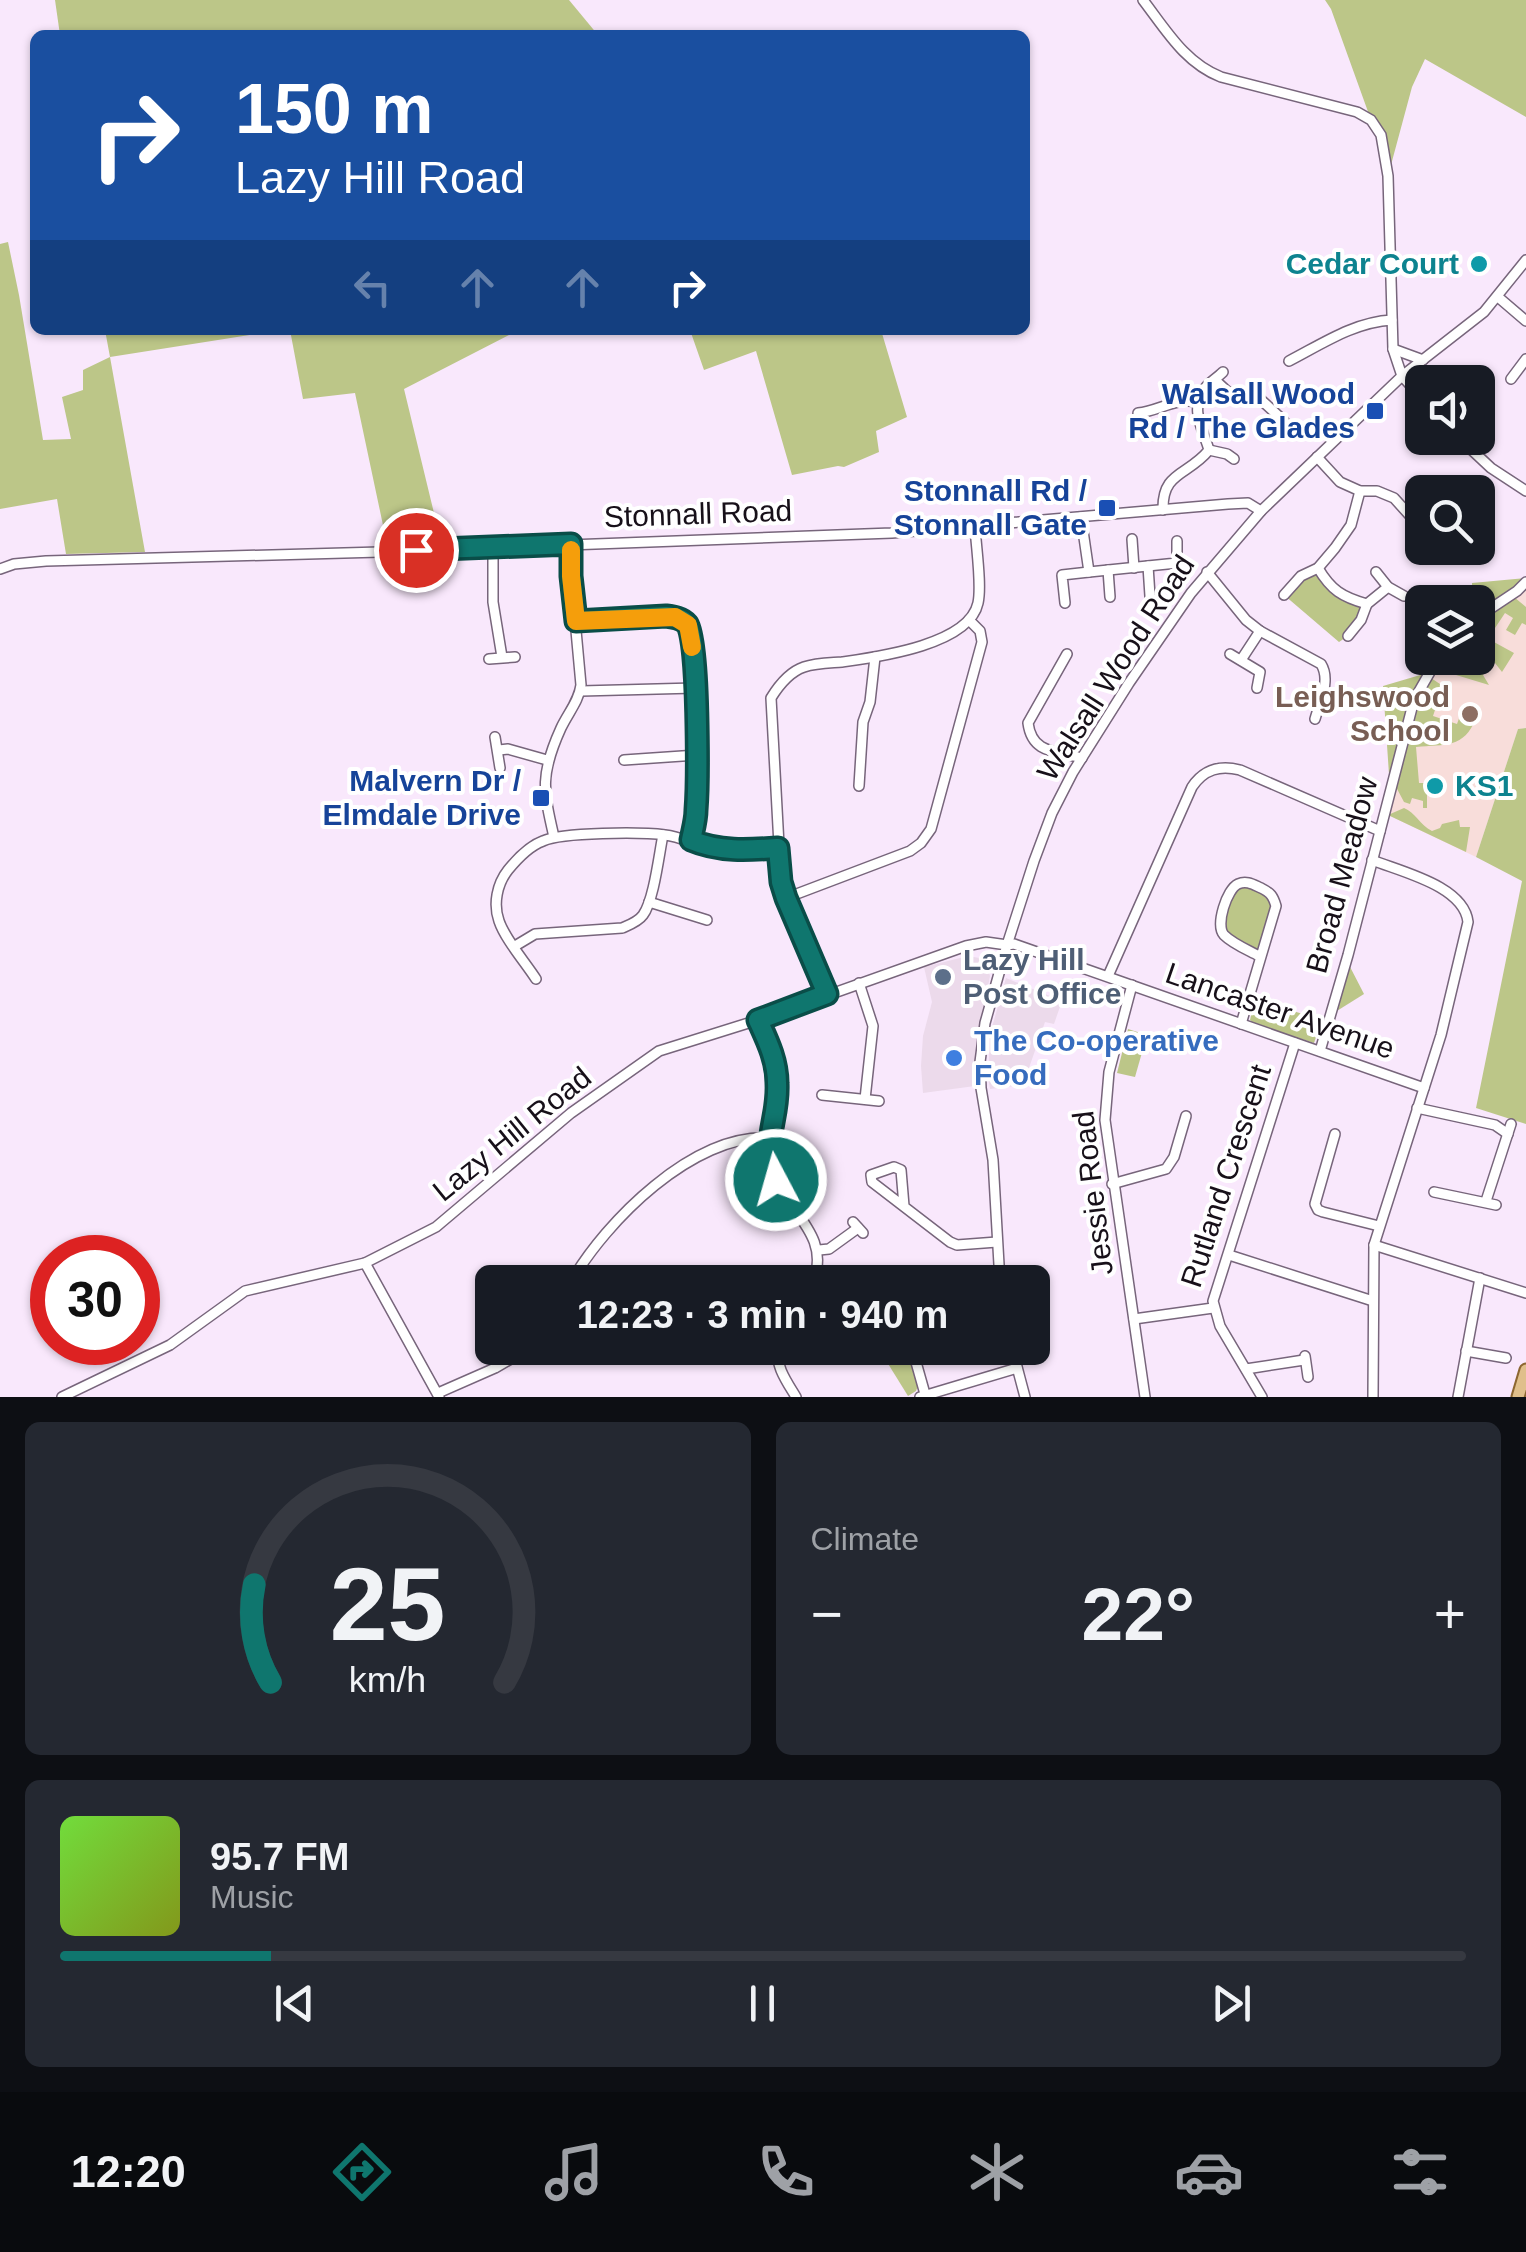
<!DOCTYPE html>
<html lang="en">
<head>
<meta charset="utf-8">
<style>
	:root { --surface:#171b24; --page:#242831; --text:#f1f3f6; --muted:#9ea1a6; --line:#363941; --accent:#0f766e }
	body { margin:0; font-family:Arial,sans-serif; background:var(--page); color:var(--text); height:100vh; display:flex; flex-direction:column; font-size:38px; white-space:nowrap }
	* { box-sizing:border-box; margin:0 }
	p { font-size:32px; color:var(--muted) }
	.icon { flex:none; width:55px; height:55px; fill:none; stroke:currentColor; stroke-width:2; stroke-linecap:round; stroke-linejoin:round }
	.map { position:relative; height:1397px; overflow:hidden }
	.details { display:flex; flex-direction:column; gap:25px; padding:25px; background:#0d0f14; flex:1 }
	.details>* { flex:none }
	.banner { position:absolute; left:30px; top:30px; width:1000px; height:305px; border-radius:15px; box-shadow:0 2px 8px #0004; background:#1a4fa0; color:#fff; overflow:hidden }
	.fabs { position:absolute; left:1405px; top:365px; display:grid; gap:20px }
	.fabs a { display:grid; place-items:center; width:90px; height:90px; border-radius:15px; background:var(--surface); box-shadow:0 2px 8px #0004; font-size:50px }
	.speed { position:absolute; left:30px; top:1235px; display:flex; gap:20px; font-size:50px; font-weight:700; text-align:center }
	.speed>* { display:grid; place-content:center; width:130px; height:130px; border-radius:50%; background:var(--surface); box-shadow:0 2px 8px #0004; line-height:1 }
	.speed .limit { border:15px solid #d22; background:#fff; color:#111 }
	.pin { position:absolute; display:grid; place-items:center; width:85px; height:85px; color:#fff; margin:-42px; border:5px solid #fff; border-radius:50%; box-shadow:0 2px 10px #0007 }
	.me { position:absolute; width:110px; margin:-55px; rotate:354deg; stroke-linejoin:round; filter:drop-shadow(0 0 8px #0008) }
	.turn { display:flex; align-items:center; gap:35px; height:210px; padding:0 40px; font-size:45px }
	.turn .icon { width:130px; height:130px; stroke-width:2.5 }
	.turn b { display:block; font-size:70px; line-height:85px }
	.lanes { display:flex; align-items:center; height:95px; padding:0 40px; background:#0003; justify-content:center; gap:50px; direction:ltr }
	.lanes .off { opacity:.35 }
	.big { font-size:75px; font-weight:700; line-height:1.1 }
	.details .widget { flex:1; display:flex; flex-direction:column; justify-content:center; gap:15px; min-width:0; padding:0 35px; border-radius:15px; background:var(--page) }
	.details .dial { align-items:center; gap:0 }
	.dial svg { height:260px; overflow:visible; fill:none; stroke:var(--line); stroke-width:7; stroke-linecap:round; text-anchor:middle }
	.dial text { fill:var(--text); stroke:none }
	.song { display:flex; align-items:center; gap:30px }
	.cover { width:120px; height:120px; border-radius:15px; background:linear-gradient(135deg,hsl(100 70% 55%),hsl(70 70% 35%)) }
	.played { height:10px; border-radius:5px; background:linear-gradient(90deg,var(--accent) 15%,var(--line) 15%) }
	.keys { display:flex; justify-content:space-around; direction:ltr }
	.heat { display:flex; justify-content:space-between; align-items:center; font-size:55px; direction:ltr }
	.details .tiles { flex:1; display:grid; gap:25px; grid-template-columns:1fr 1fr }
	.widget:last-child { grid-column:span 2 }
	.trip { position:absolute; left:475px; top:1265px; width:575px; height:100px; border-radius:15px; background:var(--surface); box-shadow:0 2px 8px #0004; font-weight:700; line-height:100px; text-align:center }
	.dock { display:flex; height:160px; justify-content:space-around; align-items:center; background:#090b0e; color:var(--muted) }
	.dock .icon { width:70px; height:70px }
	.dock .active { color:var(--accent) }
	.dock b { font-size:45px; color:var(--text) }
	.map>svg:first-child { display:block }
	.commercial { fill:#ecdaeb }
	.education { fill:#f8ddda }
	.green { fill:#bcc688 }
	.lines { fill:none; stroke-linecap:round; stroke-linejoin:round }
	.minor-casing { stroke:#77657b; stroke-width:12 }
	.major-casing { stroke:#8c6631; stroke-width:15 }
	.minor { stroke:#fff; stroke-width:9 }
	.major { stroke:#e0bf8b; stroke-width:11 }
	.route-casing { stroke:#0a4d48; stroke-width:25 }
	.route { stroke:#0f766e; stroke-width:18 }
	.slow { stroke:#f59e0b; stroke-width:18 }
	.culture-dot { fill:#0f9aa8; stroke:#fff; stroke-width:4 }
	.transit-dot { fill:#1a4fb4; stroke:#fff; stroke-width:4 }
	.education-dot { fill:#8d6e63; stroke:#fff; stroke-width:4 }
	.service-dot { fill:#5c6f8a; stroke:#fff; stroke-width:4 }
	.shop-dot { fill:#3f7fe0; stroke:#fff; stroke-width:4 }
	.labels { text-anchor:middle; stroke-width:8; stroke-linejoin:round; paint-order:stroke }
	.culture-label { font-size:30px; font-weight:bold; fill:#0d838f; stroke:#fff; text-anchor:end }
	.transit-label { font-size:30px; font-weight:bold; fill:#164399; stroke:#fff; text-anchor:end }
	.street-label { font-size:30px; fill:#171019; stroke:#fff }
	.education-label { font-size:30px; font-weight:bold; fill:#785e54; stroke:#fff; text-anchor:end }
	.service-label { font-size:30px; font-weight:bold; fill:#4e5e75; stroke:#fff; text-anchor:start }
	.shop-label { font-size:30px; font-weight:bold; fill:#366cbe; stroke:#fff; text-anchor:start }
</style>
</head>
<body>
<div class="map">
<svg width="1526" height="1397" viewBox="0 0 1526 1397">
	<rect width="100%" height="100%" fill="#f9e8fc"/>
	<!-- commercial -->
	<g class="commercial">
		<path d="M 968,956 L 985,959 L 990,976 L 975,1053 L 975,1086 L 923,1093 L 921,1066 L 923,1036 L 932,1002 L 924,967 Z"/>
		<path d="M 1006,978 L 1062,1001 L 1054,1024 L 1045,1022 L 1023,1085 L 990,1089 L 988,1078 L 990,1034 Z"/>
	</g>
	<!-- education -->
	<path class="education" d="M 1526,587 L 1526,728 L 1518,729 L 1476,857 L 1388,815 L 1395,785 L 1433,668 L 1478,658 L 1478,621 Z"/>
	<!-- green -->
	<g class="green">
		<path d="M 55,0 L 569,0 L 598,35 L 60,35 Z"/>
		<path d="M 1325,0 L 1526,0 L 1526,117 L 1425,59 L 1412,87 L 1388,176 L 1381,135 L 1371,120 L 1331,9 Z"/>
		<path d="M 8,242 L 19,295 L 43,440 L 71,439 L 62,397 L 83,390 L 83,370 L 110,357 L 105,330 L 281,330 L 110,357 L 145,552 L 66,554 L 57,499 L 0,509 L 0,244 Z"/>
		<path d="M 290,330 L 519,330 L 404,389 L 441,542 L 387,544 L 355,393 L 303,399 Z"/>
		<path d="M 690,330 L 881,330 L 907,417 L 876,431 L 879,452 L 844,467 L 838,466 L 792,475 L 756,351 L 704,370 Z"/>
		<path d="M 1318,568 L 1327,583 L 1367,604 L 1348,636 L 1339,642 L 1284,595 Z"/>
		<path d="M 1526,578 L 1516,589 L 1478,614 L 1478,602 L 1472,602 L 1472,583 Z"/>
		<path d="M 1514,597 L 1526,607 L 1526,625 L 1522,623 L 1515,635 L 1506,630 L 1513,618 L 1505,613 L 1493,631 L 1488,628 L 1483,636 L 1514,653 L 1502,672 L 1495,663 L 1489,665 L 1483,675 L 1489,685 L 1433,668 L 1441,658 L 1478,658 L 1478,621 Z"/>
		<path d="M 1426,658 L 1438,658 L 1427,673 L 1390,789 L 1383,686 L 1427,673 Z"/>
		<path d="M 1428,676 L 1443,686 L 1433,716 L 1457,724 L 1462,710 L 1476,718 C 1464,749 1445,744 1416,747 L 1419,783 L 1427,783 L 1427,808 L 1423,808 L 1423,801 L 1412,798 L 1410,804 L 1404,802 L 1395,785 L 1417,701 Z"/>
		<path d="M 1526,728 L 1526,1124 L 1476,1108 L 1522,881 L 1476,857 L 1518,729 Z"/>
		<path d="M 1404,808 C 1415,812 1420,825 1432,831 L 1440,828 L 1442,824 L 1459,820 L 1460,827 L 1470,827 L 1466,852 L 1388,815 Z"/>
		<path d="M 1248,885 L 1267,894 L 1272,907 L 1258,951 C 1230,934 1216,935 1230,901 C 1234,890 1237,887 1248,885 Z"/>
		<path d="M 1347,961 L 1364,994 L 1332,1014 Z"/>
		<path d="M 1255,999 L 1322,1020 L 1314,1043 L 1253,1023 L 1250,1020 Z"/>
		<path d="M 1128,1029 L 1147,1035 L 1135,1077 L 1117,1073 Z"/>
		<path d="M 882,1348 L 907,1348 L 918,1386 L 916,1391 L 908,1396 L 882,1354 Z"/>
	</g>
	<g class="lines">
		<defs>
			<g id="minor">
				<path d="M 1143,0 C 1166,30 1185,63 1221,77 L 1357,112 L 1371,120 L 1381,135 L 1388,176 L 1393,349 L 1402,376 L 1422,398"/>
				<path d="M 1498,297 L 1526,321"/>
				<path d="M 1393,349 L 1423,360"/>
				<path d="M 1289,361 C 1322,344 1354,322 1392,320"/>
				<path d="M 1511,379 L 1526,359"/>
				<path d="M 1215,380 L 1228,392 L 1259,398 L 1284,421"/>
				<path d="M 1138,413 C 1159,411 1176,397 1197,402"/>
				<path d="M 1459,438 L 1491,468 L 1526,491"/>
				<path d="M 1209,450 L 1227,454 L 1234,459"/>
				<path d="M 1317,457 L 1340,482 L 1360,491 L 1377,491 L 1394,498 L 1422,529"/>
				<path d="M 1163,510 C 1162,471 1188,476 1209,450 C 1203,429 1189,409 1205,388 C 1210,382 1217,378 1223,372"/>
				<path d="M 1081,517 L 1089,572 L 1177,563 L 1177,541"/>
				<path d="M 1132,539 L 1134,568"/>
				<path d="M 493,548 L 493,602 L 502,657"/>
				<path d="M 1437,548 L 1441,552"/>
				<path d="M 1148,566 L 1150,596"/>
				<path d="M 1318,568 C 1331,590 1342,597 1367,604 L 1388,587"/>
				<path d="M 0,569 L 14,564 L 46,561 L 380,552 L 892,533 L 1228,504 L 1248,503 L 1261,511"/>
				<path d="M 1108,570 L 1110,597"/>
				<path d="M 1207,572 L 1246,620 L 1260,631 L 1321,664 C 1331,680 1320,701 1315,719"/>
				<path d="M 1376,572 L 1388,587 L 1404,596"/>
				<path d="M 1284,595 L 1301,576 L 1318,568 L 1335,548 L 1351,525 L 1360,491"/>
				<path d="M 1065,603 L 1062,575 L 1089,572"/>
				<path d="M 1478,617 L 1517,591 L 1526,582"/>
				<path d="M 576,621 L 666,616 C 679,617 686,620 691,633 C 696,701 704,773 691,840"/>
				<path d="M 1348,636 L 1361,620 L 1367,604"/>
				<path d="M 1067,654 L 1028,723 C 1032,754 1056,751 1082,758"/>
				<path d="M 1230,654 L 1260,672 L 1257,688"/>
				<path d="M 489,659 L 515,657"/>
				<path d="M 1241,660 L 1260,631"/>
				<path d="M 581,691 L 695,688"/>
				<path d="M 495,737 L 500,768"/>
				<path d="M 499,750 L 508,749 L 547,760"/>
				<path d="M 624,760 L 697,755"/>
				<path d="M 859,786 L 863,722 L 870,702 L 875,657"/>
				<path d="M 554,837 C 543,790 540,774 561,728 C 568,713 579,701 581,685 L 571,576 L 571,544"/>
				<path d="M 1372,860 C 1402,872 1464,886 1468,922 L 1441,1035 L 1374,1245 L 1373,1397"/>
				<path d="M 786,898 L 910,851 L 921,843 L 931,829 L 982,642 L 980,631 L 969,620"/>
				<path d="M 649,902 L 707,920"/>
				<path d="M 515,946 L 535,934 L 622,928 C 629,925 638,922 643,915 C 654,900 659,854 663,835"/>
				<path d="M 1108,976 L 1192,787 C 1204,769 1220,765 1240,770 L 1380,831"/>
				<path d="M 536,979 C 525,962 505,939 499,921 C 493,904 497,884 508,870 C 517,859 529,846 543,841 C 562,832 642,832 665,835 C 681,837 694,844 709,847 C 731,852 756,849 778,848"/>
				<path d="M 859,983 L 873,1026 L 865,1099"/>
				<path d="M 1132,985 L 1109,1072 L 1105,1120 L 1145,1397"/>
				<path d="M 827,994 L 781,882 L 771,698 C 779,685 789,672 804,667 C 816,663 830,663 842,662 C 877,657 969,645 978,603 C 982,585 976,547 975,526"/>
				<path d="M 758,1020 C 768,1041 779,1064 778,1087 C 777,1113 764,1138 770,1164 C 781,1209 833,1232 813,1282"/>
				<path d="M 1241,1024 L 1276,906 C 1273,896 1271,893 1261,888 C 1254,885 1247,880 1238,884 C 1227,889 1215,925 1224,935 C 1233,944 1248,950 1259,956"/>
				<path d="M 1320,1051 L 1348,955 L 1414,700 L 1438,658"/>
				<path d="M 822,1095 L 879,1101"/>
				<path d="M 1417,1108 L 1495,1125 L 1508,1134"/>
				<path d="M 1335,1134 L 1315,1204 L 1318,1210 L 1323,1212 L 1379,1226"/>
				<path d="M 1112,1184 L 1166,1169 L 1174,1157 L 1186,1116"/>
				<path d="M 1434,1192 L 1496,1205"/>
				<path d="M 1486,1201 L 1511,1124"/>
				<path d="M 904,1206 L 901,1170 L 894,1167 L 871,1175 L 872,1182 L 950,1242 L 957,1245 L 997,1242"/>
				<path d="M 853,1222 L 863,1233"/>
				<path d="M 1374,1245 L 1526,1293"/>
				<path d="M 819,1250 L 829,1249 L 858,1228"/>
				<path d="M 1229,1255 L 1373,1301"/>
				<path d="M 365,1263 L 439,1397"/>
				<path d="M 571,1282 C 606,1221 693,1134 769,1138"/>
				<path d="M 1000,1282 L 993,1160 L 981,1088 L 980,1062 L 985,1023 L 1007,945 L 1034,861 L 1052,813 L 1073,772 L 1129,683 L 1191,593 L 1261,511 L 1402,376 L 1484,312 L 1526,260"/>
				<path d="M 1134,1319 L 1213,1308"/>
				<path d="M 778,1348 C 775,1366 787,1382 796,1397"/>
				<path d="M 912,1348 L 925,1394"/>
				<path d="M 1012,1348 L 1025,1397"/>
				<path d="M 1466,1351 L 1506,1358"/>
				<path d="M 1305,1356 L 1308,1377"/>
				<path d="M 1246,1369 L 1304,1360"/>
				<path d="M 438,1393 L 495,1368 L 530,1348"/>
				<path d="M 62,1397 L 170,1345 L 245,1291 L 365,1263 L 436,1227 L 571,1113 L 659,1051 L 758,1020 L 966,946 L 986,942 L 1007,945 L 1014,944 L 1424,1088"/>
				<path d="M 920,1397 L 1017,1368"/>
				<path d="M 1262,1397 L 1220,1326 L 1213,1301 L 1295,1043"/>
				<path d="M 1458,1397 L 1480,1278"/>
			</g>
			<path id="major" d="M 1518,1397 L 1526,1370"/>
		</defs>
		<!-- minor casing -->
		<use href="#minor" class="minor-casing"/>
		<!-- major casing -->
		<use href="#major" class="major-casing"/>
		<!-- minor -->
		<use href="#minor" class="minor"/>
		<!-- major -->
		<use href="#major" class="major"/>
	</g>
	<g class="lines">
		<defs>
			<path id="route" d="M 416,550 L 571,544 L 571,576 L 576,621 L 666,616 C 674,617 682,618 687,624 C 699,638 698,784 696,810 C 696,820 693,830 691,840 C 719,852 748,850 778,848 L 781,882 L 786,898 L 827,994 L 758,1020 C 767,1040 777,1060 777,1083 C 779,1121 761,1137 776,1180"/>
		</defs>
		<!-- route casing -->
		<use href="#route" class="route-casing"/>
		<!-- route -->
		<use href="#route" class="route"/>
		<!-- slow -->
		<path class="slow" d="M 571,550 L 571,576 L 576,621 L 675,617 L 688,625 L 692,647"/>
	</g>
	<!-- markers -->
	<g class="culture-dot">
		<circle cx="1479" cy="264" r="10"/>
		<circle cx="1435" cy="786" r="10"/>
	</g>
	<g class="transit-dot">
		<rect x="1365" y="401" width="20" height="20" rx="5"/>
		<rect x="1097" y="498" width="20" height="20" rx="5"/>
		<rect x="531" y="788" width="20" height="20" rx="5"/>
	</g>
	<circle class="education-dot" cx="1470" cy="714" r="10"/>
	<circle class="service-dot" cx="943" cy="977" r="10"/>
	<circle class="shop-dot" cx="954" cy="1058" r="10"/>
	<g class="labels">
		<!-- culture labels -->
		<g class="culture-label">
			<text x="1459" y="274">Cedar Court</text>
			<text x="1455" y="796" text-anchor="start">KS1</text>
		</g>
		<!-- transit labels -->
		<g class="transit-label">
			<text x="1355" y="404">Walsall Wood<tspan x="1355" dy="34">Rd / The Glades</tspan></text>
			<text x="1087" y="501">Stonnall Rd /<tspan x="1087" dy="34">Stonnall Gate</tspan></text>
			<text x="521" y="791">Malvern Dr /<tspan x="521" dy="34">Elmdale Drive</tspan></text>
		</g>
		<!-- street labels -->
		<g class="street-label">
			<text transform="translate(698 514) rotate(-2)" y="10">Stonnall Road</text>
			<text transform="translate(1116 668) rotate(-57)" y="10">Walsall Wood Road</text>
			<text transform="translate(1342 875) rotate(-75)" y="10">Broad Meadow</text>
			<text transform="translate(1280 1011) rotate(19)" y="10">Lancaster Avenue</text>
			<text transform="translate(512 1134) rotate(-39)" y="10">Lazy Hill Road</text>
			<text transform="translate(1226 1176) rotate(-72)" y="10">Rutland Crescent</text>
			<text transform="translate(1093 1193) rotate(-97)" y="10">Jessie Road</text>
		</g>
		<!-- education labels -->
		<g class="education-label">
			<text x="1450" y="707">Leighswood<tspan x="1450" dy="34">School</tspan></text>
		</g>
		<!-- service labels -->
		<g class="service-label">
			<text x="963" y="970">Lazy Hill<tspan x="963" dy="34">Post Office</tspan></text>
		</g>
		<!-- shop labels -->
		<g class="shop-label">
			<text x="974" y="1051">The Co-operative<tspan x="974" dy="34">Food</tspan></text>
		</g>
	</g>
</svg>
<div class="fabs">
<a><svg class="icon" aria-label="sound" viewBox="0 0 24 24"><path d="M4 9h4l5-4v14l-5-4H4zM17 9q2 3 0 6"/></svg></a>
<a><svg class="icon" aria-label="search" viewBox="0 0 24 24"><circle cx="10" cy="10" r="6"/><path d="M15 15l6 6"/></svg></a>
<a><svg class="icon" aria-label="layers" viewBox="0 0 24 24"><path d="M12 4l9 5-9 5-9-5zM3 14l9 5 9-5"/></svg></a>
</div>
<div class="speed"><div class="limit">30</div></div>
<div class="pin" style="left:416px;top:550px;background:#d93025"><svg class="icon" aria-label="arrive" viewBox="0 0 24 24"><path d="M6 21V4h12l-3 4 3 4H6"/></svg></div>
<svg class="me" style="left:776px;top:1180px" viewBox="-20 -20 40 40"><circle r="17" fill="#0f766e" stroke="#fff" stroke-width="3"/><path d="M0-11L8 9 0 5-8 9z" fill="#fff"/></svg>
<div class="trip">12:23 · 3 min · 940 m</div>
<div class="banner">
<div class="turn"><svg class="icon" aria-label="right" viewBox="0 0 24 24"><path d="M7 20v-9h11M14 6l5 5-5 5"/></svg><div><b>150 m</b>Lazy Hill Road</div></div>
<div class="lanes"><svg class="icon off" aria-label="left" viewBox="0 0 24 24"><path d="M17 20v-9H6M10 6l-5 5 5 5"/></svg><svg class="icon off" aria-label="ahead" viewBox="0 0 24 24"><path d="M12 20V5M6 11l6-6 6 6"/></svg><svg class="icon off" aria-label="ahead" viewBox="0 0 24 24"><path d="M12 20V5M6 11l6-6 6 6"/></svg><svg class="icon" aria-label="right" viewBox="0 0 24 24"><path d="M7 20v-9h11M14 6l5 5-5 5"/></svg></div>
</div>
</div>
<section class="details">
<div class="tiles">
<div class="widget dial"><svg viewBox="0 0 100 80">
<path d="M14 69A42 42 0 1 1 86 69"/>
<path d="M14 69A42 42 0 0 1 9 39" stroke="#0f766e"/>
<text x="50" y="56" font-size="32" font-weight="700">25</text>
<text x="50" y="72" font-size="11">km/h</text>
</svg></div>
<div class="widget"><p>Climate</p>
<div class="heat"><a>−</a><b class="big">22°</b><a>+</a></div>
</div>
<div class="widget">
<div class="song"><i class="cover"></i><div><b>95.7 FM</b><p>Music</p></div></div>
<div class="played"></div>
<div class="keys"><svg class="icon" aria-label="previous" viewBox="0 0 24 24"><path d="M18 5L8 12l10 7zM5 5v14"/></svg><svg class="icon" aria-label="pause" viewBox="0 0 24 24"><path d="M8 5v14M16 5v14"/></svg><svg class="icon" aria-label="next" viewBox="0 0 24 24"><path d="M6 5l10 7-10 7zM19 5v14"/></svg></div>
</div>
</div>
</section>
<nav class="dock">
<b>12:20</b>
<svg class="icon active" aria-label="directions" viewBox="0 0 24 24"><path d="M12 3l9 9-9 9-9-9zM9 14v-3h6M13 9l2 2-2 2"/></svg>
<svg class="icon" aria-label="music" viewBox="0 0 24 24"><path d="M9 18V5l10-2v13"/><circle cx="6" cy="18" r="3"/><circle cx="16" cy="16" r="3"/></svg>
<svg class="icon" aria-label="phone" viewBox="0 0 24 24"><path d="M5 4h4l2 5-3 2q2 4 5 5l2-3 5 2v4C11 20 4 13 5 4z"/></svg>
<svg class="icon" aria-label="climate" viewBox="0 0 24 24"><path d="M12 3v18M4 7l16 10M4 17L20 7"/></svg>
<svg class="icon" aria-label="car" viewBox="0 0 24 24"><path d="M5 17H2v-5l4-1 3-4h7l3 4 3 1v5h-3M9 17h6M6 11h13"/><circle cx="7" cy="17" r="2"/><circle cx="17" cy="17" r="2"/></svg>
<svg class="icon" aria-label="filters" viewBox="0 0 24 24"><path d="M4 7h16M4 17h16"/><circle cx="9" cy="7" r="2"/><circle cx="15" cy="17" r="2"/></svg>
</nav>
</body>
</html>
